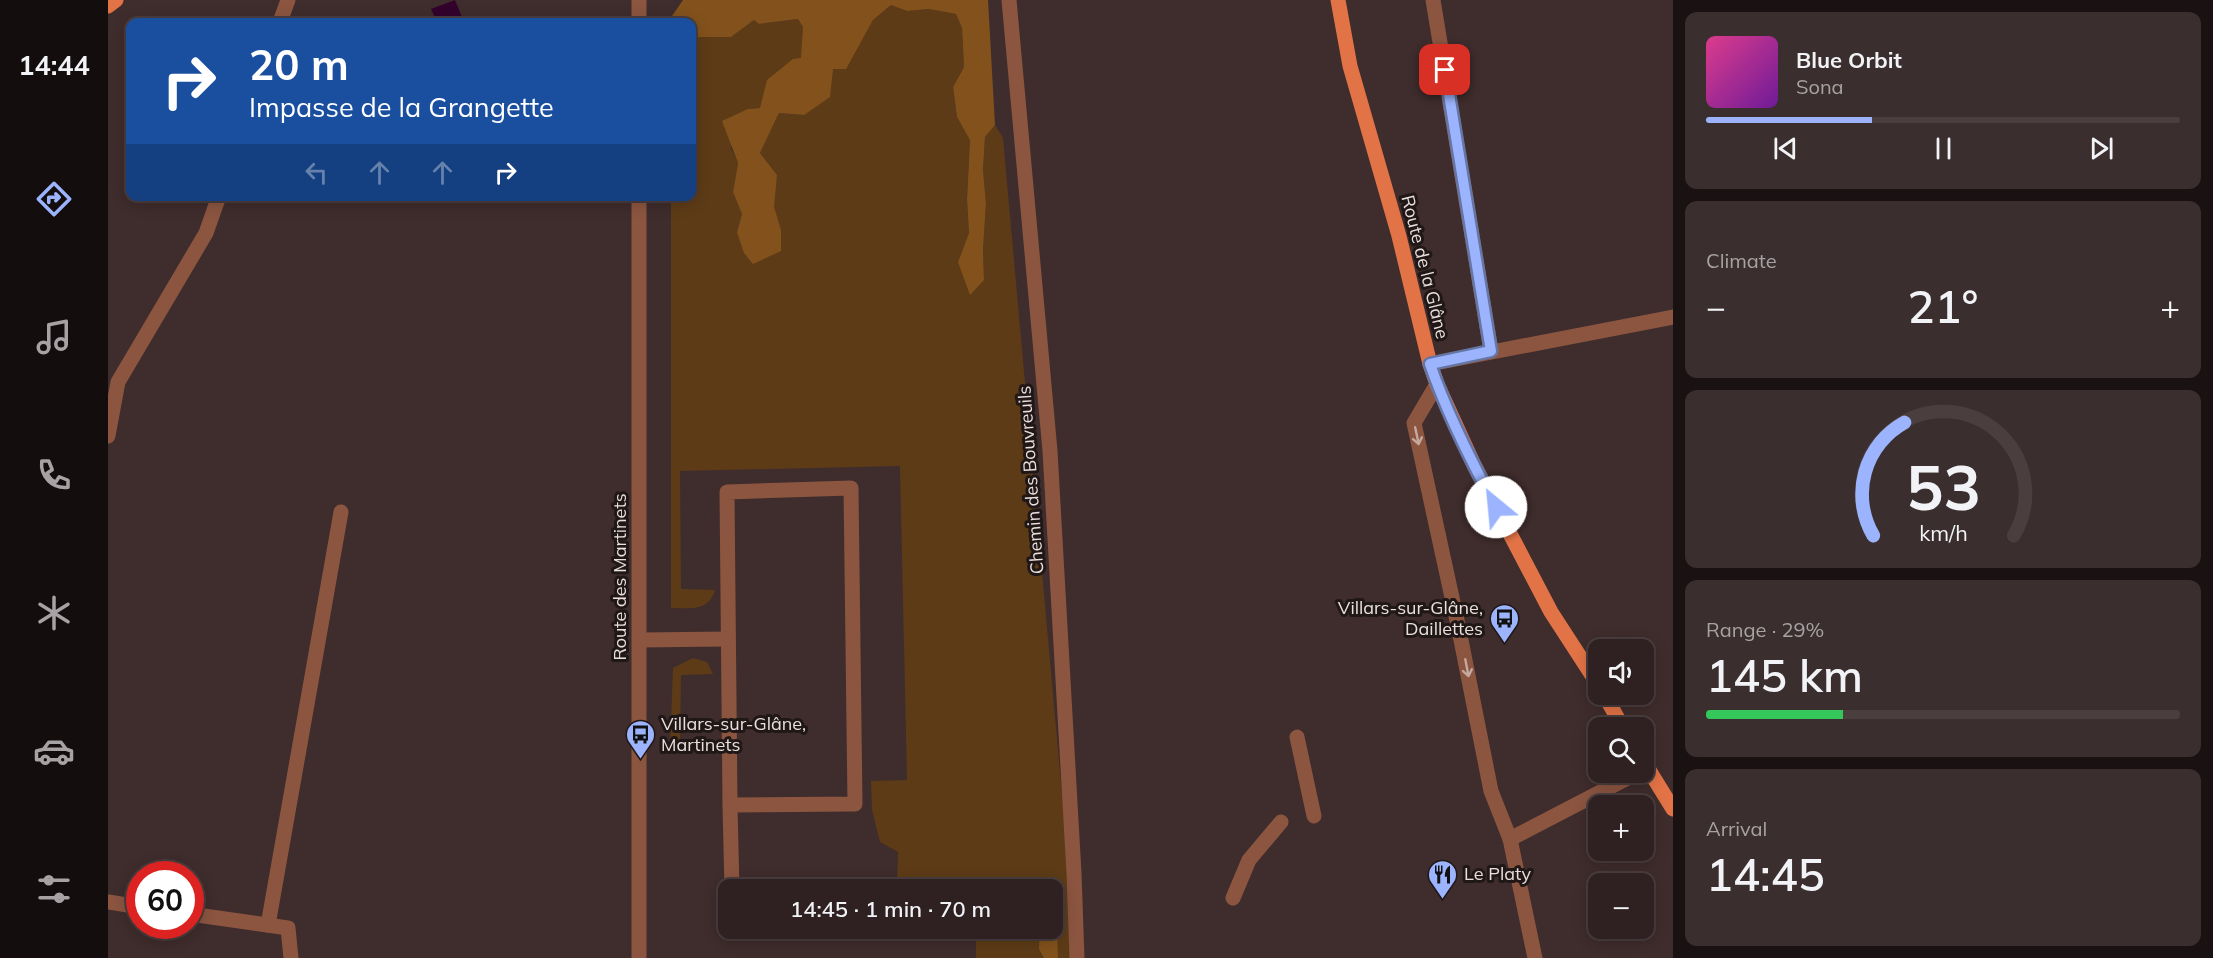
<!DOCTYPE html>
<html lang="en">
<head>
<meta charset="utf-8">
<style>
	:root { --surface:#2f2121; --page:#3b2e2e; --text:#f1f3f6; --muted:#a7a3a5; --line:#4a3e3f; --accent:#9bb4fd }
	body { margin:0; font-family:Mulish,sans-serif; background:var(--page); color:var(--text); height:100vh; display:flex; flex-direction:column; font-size:22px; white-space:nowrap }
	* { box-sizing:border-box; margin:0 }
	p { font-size:20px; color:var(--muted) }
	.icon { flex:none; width:33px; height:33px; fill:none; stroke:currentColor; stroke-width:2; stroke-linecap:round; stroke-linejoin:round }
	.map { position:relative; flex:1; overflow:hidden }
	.panel { display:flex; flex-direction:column; gap:12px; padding:12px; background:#1a1212; width:540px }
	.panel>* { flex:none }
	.hud { position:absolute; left:18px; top:18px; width:570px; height:183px; border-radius:12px; box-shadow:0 3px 15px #0003,0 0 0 2px var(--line); background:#1a4fa0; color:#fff; overflow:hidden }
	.controls { position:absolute; left:1480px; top:639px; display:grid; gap:12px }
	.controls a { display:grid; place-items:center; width:66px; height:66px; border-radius:12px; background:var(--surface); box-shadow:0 3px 15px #0003,0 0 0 2px var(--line); font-size:30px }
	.speed { position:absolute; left:18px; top:861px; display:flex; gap:12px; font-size:30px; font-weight:700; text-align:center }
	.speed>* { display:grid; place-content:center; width:78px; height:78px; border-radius:50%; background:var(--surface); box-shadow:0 3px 15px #0003,0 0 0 2px var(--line); line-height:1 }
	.speed .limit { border:9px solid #d22; background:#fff; color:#111 }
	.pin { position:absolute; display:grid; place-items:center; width:51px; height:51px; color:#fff; margin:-26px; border-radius:12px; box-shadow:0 3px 9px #0006 }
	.me { position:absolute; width:66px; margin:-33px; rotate:332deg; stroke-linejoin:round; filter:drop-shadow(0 0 4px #0008) }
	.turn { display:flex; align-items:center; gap:21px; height:126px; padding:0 24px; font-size:27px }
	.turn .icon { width:78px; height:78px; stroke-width:2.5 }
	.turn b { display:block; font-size:42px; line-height:51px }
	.lanes { display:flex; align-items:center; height:57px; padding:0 24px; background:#0003; justify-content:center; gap:30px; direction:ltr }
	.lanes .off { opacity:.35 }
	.big { font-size:45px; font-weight:600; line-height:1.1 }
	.panel .card { flex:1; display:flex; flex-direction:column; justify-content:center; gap:9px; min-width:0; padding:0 21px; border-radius:12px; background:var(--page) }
	.panel .dial { align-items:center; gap:0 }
	.dial svg { height:156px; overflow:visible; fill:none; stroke:var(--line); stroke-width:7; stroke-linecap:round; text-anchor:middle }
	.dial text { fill:var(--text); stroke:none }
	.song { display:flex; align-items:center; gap:18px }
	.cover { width:72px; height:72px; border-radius:9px; background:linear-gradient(135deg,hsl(330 70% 55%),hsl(280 70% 35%)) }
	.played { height:6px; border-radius:3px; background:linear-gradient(90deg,var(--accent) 35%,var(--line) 35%) }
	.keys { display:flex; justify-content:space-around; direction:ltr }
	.heat { display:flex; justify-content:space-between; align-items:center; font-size:33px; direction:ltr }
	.charge { height:9px; border-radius:4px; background:linear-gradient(90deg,#34c759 29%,var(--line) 0) }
	.trip { position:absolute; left:610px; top:879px; width:345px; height:60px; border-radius:12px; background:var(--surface); box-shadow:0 3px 15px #0003,0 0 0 2px var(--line); font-weight:600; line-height:60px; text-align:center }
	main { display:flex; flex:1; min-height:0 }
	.tab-bar { display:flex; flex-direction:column; width:108px; justify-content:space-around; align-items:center; background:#130d0d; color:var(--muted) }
	.tab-bar .icon { width:42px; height:42px }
	.tab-bar .on { color:var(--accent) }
	.tab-bar b { font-size:27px; color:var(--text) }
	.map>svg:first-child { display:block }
	.green { fill:#5d3b17 }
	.forest { fill:#83521c }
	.water { fill:#33022c }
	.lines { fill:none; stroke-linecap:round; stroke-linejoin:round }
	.lane { stroke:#8b5540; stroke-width:15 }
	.street { stroke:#8b5540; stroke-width:15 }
	.primary { stroke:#e27346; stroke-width:15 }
	.oneway { stroke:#c5a89f }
	.route-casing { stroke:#6575a4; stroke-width:15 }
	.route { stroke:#9bb4fd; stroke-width:10 }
	.labels { text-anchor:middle; stroke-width:6; stroke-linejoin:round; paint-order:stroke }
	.street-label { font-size:18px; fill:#ebdfde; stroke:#201717 }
	.poi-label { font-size:18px; fill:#ebdfde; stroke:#201717; text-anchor:start }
</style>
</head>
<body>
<main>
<nav class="tab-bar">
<b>14:44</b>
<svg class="icon on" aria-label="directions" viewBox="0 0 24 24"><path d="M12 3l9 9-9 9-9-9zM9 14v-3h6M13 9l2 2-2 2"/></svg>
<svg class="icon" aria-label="music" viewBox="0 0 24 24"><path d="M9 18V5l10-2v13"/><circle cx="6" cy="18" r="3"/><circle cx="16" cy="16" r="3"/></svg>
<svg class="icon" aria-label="phone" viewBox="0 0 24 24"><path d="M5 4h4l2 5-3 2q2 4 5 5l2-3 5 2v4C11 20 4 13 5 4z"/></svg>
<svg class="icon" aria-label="climate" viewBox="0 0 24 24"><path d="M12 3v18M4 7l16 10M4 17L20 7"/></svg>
<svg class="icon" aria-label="car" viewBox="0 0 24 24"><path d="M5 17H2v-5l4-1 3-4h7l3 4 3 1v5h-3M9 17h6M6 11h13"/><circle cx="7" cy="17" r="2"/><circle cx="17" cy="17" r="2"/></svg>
<svg class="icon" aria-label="filters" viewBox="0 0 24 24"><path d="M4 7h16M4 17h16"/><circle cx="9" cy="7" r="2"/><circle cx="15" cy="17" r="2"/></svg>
</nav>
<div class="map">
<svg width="1565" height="958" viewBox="0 0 1565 958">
	<rect width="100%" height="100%" fill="#3f2c2c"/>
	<!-- green -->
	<g class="green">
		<path d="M 783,5 L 799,11 L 821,9 L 848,14 L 854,28 L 856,67 L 845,87 L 849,117 L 862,139 L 859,199 L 861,233 L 850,262 L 876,280 L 875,250 L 878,203 L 875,170 L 877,137 L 887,125 L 895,138 L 959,850 L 963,958 L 868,958 L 868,937 L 884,937 L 884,929 L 945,928 L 945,890 L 884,889 L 884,882 L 789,885 L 790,852 L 772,842 L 764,810 L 763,781 L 799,780 L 792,466 L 572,471 L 573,589 L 607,590 C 600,612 583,608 563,608 L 563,197 L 584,196 L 584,33 L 589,37 L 623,37 L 646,20 L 651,24 L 690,19 L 695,27 L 694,59 L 652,108 L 640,109 L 623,148 L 630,163 L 625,192 L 634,214 L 629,232 L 673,230 L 665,207 L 669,175 L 652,153 L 671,113 L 696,115 L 725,69 L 751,44 L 765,20 Z"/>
		<path d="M 585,658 L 599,662 L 605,674 L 573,675 L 572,748 L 562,748 L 565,668 Z"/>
	</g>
	<!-- forest -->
	<g class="forest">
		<path d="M 575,0 L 880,0 L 887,125 L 877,137 L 875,170 L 878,203 L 875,250 L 876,280 L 862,295 L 850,262 L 861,233 L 859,199 L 862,140 L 849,117 L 845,87 L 856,67 L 854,28 L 848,14 L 821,9 L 799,11 L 783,5 L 765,20 L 738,69 L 725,69 L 722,97 L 696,115 L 671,113 L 652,153 L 669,175 L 666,207 L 673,230 L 673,251 L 645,264 L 636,253 L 629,232 L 634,214 L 625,192 L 630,163 L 614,121 L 640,109 L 652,108 L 659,80 L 685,59 L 693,58 L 695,27 L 690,19 L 651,24 L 646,20 L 623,37 L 589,37 L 584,33 L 584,22 L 572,22 L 564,16 Z"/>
		<path d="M 945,923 L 949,931 L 950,958 L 936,958 L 931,949 L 932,929 L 945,928 Z"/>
	</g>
	<!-- water -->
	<path class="water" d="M 347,0 L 356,22 L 329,22 L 323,9 Z"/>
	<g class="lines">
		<!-- lane -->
		<g class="lane">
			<path d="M 1325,0 L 1383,351"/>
			<path d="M 743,488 L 747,804 L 622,805 L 619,492 Z"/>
			<path d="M 532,640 L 619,639"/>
			<path d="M 1189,737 L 1206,816"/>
			<path d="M 622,805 L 624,890"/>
			<path d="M 1125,898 L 1141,860 L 1173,822"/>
			<path d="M 160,925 L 233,512"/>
		</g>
		<!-- street -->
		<g class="street">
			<path d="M 531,0 L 531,22"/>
			<path d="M 901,0 L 942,451 L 966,873 L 969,958"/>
			<path d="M 172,22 L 180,0"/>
			<path d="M 531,196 L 531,958"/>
			<path d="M 1322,364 L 1565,317"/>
			<path d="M 1329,384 L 1306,423 L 1350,625 L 1383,791 L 1402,839"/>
			<path d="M 0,436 L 10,382 L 98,233 L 111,196"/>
			<path d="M 0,902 L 32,907"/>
			<path d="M 82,914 L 180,928 L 183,958"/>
			<path d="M 1427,958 L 1402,839 L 1531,772"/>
		</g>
		<!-- primary -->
		<g class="primary">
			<path d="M 1230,0 L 1242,66 L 1291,236 L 1322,364 L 1329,384 L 1366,465 L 1443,612 L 1491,686"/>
			<path d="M 0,6 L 8,0"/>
			<path d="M 1496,694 L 1515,728"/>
			<path d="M 1536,762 L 1565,809"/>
		</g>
	</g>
	<!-- one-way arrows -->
	<defs><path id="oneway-shaft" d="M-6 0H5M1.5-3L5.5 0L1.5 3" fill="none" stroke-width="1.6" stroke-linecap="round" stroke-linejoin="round" transform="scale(1.5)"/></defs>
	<g class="oneway">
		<use href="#oneway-shaft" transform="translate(1309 436) rotate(78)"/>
		<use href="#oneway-shaft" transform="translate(1359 668) rotate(79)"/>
	</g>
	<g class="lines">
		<defs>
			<path id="route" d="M 1337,70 L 1383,351 L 1322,364 C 1339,414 1363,461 1388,507"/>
		</defs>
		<!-- route casing -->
		<use href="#route" class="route-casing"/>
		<!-- route -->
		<use href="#route" class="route"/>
	</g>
	<!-- icons -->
	<defs>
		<symbol id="bus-pin" viewBox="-11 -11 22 30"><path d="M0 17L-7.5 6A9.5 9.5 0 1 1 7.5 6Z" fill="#9bb4fd" stroke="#201717"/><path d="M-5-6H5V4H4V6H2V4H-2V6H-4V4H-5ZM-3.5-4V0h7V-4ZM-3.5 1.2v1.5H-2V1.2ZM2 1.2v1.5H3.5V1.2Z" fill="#111"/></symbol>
		<symbol id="restaurant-pin" viewBox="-11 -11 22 30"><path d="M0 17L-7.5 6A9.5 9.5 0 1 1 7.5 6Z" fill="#9bb4fd" stroke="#201717"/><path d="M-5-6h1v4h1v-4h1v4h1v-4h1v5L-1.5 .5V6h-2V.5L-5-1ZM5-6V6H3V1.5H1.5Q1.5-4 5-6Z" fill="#111"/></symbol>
	</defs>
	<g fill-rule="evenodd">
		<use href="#bus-pin" x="1380" y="602" width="33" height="45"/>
		<use href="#bus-pin" x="516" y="718" width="33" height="45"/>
		<use href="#restaurant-pin" x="1318" y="858" width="33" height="45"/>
	</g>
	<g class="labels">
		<!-- street labels -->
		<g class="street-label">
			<text transform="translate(1317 267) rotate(76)" y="6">Route de la Glâne</text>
			<text transform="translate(923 480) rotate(-94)" y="6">Chemin des Bouvreuils</text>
			<text transform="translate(512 577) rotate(-90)" y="6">Route des Martinets</text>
		</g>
		<!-- poi labels -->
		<g class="poi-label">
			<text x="1375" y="614" text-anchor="end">Villars-sur-Glâne,<tspan x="1375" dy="21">Daillettes</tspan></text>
			<text x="553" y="730">Villars-sur-Glâne,<tspan x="553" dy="21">Martinets</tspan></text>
			<text x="1356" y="880">Le Platy</text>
		</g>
	</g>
</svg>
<div class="controls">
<a><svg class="icon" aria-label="sound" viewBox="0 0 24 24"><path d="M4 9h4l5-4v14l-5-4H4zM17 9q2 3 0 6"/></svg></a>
<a><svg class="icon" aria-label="search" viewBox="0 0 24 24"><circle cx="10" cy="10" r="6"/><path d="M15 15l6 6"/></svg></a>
<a>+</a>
<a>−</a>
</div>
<div class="speed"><div class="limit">60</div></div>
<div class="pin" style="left:1337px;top:70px;background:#d93025"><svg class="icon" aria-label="arrive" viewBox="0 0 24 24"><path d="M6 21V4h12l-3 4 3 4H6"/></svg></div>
<svg class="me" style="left:1388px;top:507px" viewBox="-20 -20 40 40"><circle r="19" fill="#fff"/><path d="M0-13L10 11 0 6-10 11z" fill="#9bb4fd"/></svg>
<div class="trip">14:45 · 1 min · 70 m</div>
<div class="hud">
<div class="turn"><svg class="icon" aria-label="right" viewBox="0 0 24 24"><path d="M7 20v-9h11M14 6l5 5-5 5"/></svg><div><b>20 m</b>Impasse de la Grangette</div></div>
<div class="lanes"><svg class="icon off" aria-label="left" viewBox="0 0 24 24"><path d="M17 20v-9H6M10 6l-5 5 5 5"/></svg><svg class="icon off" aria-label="ahead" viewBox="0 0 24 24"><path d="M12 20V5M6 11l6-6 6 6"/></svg><svg class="icon off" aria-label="ahead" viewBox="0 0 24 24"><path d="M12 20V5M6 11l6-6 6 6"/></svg><svg class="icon" aria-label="right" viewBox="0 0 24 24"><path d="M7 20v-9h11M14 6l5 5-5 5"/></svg></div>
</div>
</div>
<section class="panel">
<div class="card">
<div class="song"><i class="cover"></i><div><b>Blue Orbit</b><p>Sona</p></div></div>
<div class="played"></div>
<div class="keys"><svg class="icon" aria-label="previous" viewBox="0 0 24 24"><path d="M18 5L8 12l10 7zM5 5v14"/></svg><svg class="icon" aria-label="pause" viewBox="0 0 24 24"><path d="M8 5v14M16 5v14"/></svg><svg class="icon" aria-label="next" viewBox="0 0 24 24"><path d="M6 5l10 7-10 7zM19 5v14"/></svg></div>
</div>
<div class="card"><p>Climate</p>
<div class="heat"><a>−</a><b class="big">21°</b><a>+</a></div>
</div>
<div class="card dial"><svg viewBox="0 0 100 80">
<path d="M14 69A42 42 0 1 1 86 69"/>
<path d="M14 69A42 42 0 0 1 30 11" stroke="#9bb4fd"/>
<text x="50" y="56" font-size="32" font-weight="700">53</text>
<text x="50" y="72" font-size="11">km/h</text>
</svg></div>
<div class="card"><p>Range · 29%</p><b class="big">145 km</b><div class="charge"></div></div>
<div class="card"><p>Arrival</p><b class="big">14:45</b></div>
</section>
</main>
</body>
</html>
